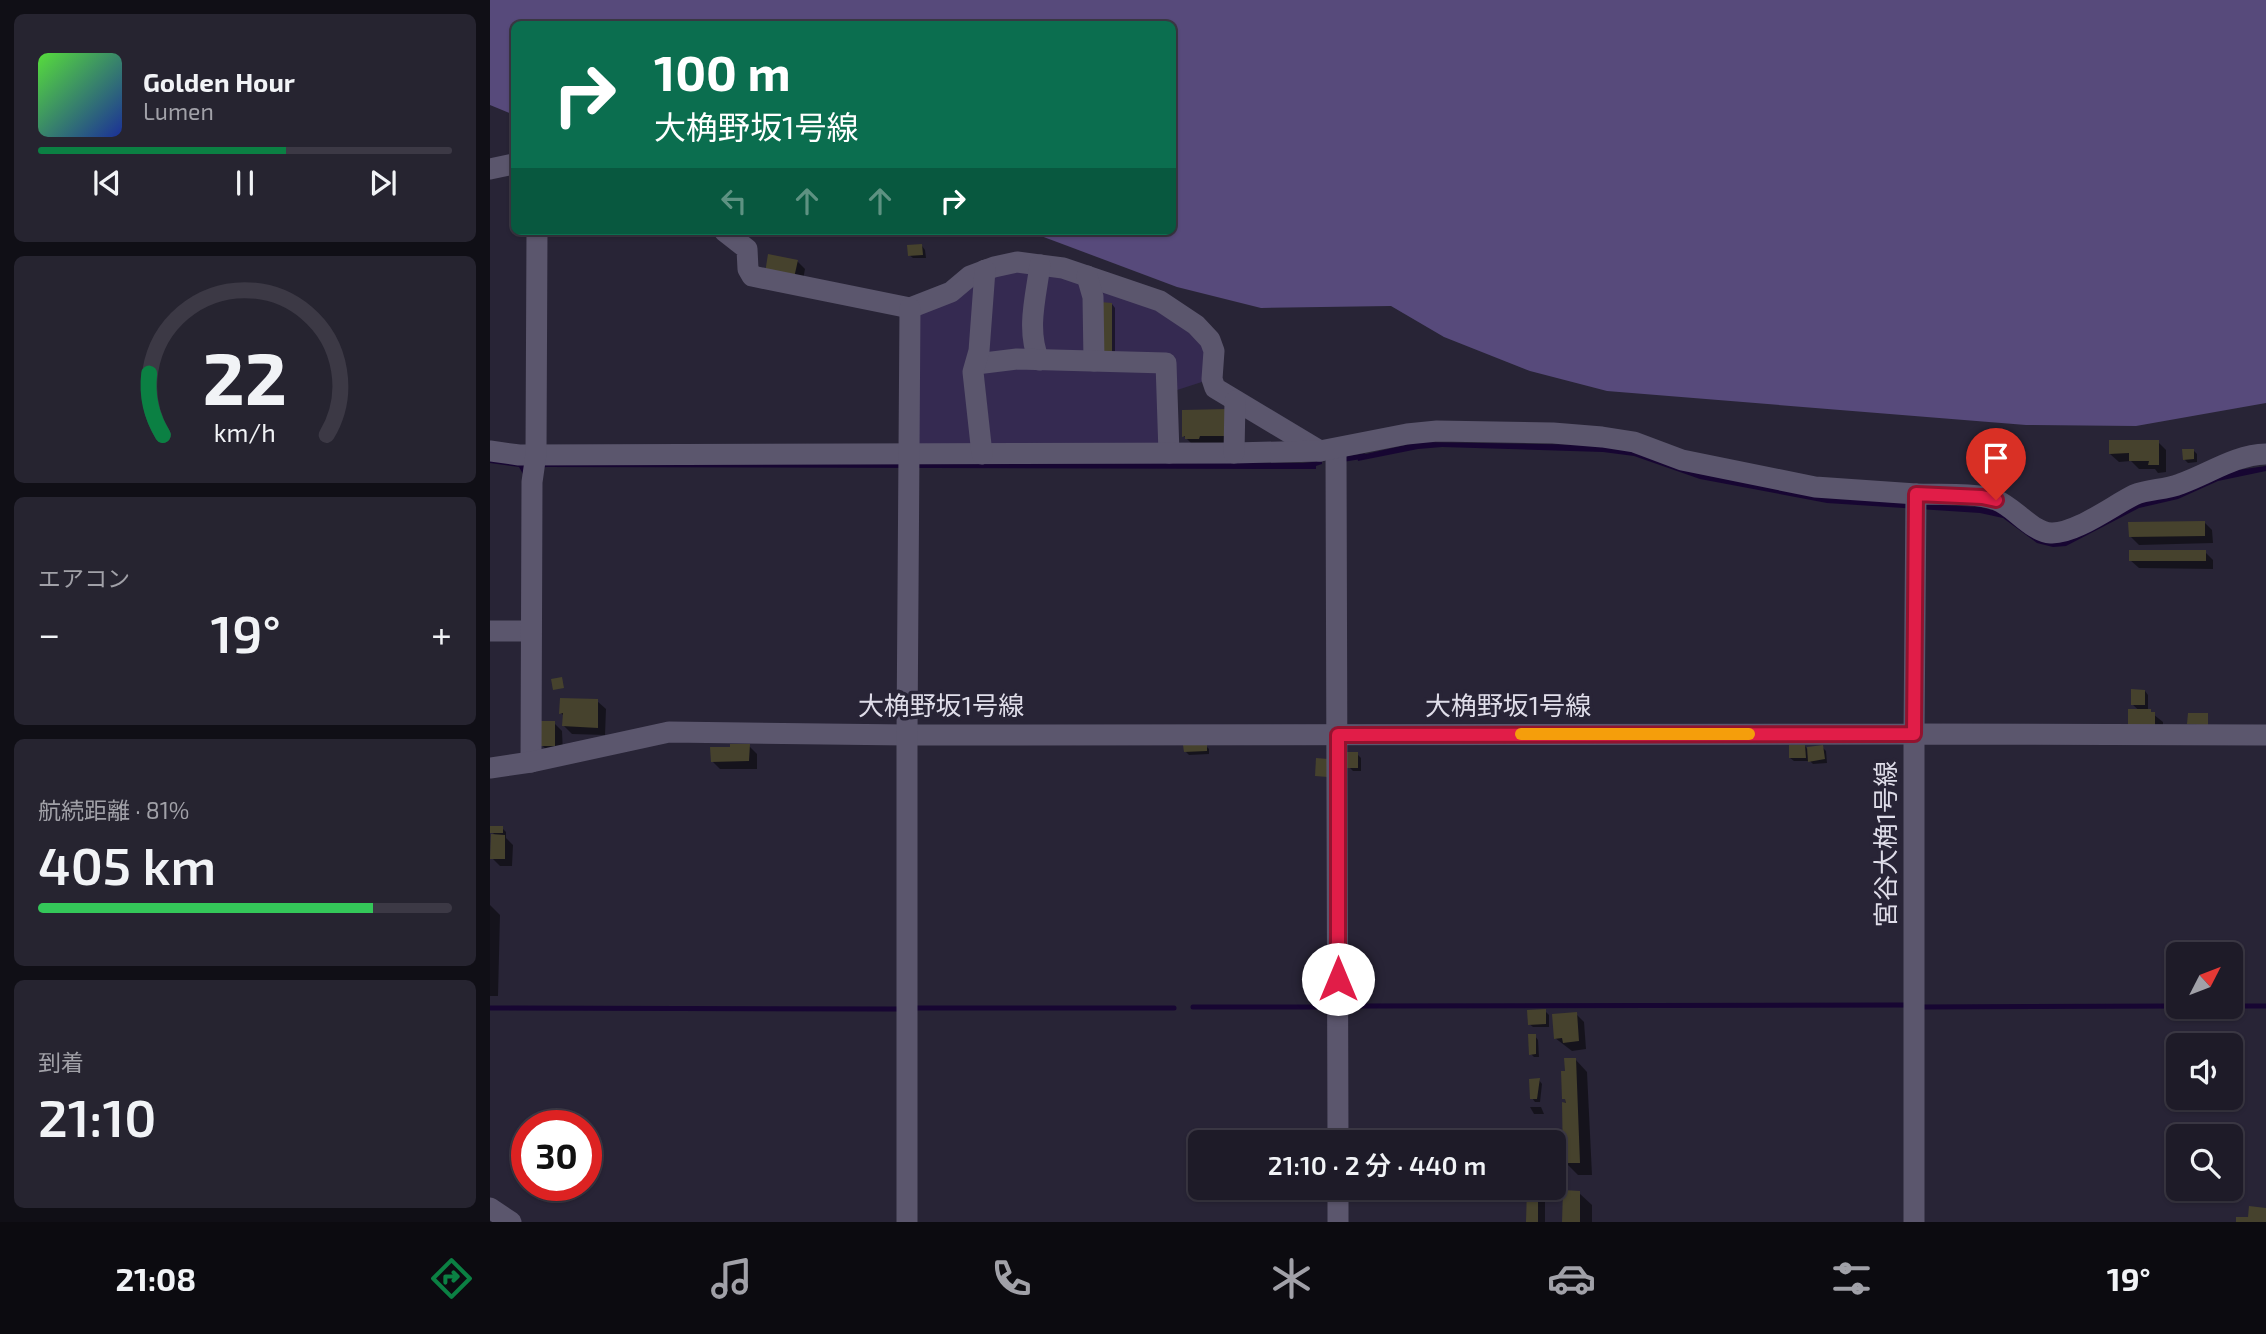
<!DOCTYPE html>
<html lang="ja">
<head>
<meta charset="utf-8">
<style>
	:root { --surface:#1e1b28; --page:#262430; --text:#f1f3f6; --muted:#a1a1a8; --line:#3c3945; --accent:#0b8043 }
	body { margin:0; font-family:"Exo 2","Noto Sans JP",sans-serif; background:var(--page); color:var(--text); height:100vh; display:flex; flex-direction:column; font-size:26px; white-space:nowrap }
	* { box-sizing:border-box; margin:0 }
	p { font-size:23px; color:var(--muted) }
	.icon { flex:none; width:38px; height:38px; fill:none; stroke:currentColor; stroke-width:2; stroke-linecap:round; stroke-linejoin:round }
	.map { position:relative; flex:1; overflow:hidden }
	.sheet { display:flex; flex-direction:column; gap:14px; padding:14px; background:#100f16; width:490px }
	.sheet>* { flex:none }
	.hud { position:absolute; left:21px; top:21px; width:665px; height:214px; border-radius:10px; box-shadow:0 2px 5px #0004,0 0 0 2px var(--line); background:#0b6e4f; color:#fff; overflow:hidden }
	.needle { width:46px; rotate:48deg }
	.tools { position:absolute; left:1676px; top:942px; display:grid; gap:14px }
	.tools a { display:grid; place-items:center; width:77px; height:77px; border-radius:10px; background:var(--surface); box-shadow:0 2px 5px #0004,0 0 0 2px var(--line); font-size:35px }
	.speed { position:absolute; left:21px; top:1110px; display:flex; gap:14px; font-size:35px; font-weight:700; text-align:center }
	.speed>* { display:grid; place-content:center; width:91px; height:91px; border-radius:50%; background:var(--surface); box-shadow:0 2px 5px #0004,0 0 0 2px var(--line); line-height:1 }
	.speed .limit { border:10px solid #d22; background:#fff; color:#111 }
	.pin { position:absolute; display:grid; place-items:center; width:60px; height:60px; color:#fff; margin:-72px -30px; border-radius:50% 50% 50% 0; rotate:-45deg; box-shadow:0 0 7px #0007 }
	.pin .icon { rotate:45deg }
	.me { position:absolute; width:77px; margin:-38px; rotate:0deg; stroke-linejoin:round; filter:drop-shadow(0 0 5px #0008) }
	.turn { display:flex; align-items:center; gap:24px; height:147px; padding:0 28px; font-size:32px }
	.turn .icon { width:91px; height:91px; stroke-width:2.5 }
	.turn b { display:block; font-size:49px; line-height:60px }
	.lanes { display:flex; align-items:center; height:66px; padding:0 28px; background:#0003; justify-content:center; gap:35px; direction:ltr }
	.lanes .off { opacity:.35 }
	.big { font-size:52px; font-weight:600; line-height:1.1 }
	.sheet .widget { flex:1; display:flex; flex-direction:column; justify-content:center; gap:10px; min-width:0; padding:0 24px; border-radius:10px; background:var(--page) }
	.sheet .dial { align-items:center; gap:0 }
	.dial svg { height:182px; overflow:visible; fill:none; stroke:var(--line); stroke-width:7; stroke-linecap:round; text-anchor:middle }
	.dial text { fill:var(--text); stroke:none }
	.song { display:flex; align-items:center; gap:21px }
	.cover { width:84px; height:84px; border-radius:10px; background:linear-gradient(135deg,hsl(110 70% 55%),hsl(230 70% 35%)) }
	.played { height:7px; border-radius:4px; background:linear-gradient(90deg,var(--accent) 60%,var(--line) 60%) }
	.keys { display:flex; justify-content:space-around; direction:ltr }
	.heat { display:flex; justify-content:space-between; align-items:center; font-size:38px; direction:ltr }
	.charge { height:10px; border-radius:5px; background:linear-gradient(90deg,#34c759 81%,var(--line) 0) }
	.trip { position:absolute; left:698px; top:1130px; width:378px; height:70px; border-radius:10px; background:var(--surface); box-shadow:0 2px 5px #0004,0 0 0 2px var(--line); font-weight:600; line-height:70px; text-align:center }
	.tab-bar { display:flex; height:112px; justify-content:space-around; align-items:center; background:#0c0b10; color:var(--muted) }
	.tab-bar .icon { width:49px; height:49px }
	.tab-bar .selected { color:var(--accent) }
	.tab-bar b { font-size:32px; color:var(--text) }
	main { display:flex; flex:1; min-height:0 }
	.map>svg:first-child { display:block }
	.green { fill:#352a51 }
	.forest { fill:#574a7b }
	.water { fill:#170632 }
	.shadow { fill:#0007 }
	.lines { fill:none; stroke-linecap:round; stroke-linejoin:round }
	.stream { stroke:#170632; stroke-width:5 }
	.building { fill:#46422d }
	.minor { stroke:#5b566d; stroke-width:21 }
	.route-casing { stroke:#92132f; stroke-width:18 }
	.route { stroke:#e11d48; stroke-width:12 }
	.slow { stroke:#f59e0b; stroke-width:12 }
	.labels { text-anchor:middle; stroke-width:7; stroke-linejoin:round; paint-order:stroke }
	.street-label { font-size:26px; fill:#dfdde9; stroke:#282436 }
</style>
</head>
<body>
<main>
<section class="sheet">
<div class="widget">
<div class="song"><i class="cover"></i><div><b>Golden Hour</b><p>Lumen</p></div></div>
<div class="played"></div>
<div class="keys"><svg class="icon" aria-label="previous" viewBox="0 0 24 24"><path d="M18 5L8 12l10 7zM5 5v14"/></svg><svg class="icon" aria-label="pause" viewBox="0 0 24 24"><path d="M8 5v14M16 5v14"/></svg><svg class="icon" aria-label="next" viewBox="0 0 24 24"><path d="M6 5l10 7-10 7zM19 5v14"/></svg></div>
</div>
<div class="widget dial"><svg viewBox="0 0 100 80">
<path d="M14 69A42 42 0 1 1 86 69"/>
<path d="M14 69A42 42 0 0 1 8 42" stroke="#0b8043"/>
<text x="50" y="56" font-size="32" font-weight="700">22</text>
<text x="50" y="72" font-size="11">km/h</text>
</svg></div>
<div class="widget"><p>エアコン</p>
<div class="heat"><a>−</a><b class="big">19°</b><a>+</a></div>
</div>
<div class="widget"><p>航続距離 · 81%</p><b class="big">405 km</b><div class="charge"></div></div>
<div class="widget"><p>到着</p><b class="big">21:10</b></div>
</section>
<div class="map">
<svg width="1776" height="1222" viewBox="0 0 1776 1222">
	<rect width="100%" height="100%" fill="#282436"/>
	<!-- green -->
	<g class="green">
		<path d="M 545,269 L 541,348 L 500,356 L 495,336 L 499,274 Z"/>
		<path d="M 552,269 L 570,272 L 594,287 L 600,356 L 556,354 L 545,332 Z"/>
		<path d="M 489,277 L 483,445 L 428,450 L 425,312 Z"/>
		<path d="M 607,285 L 665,304 L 715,343 L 718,380 L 684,391 L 683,366 L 608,357 Z"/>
		<path d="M 496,368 L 667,369 L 671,449 L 501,445 L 493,370 Z"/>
	</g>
	<!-- forest -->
	<path class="forest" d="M 0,0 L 1776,0 L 1776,403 L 1646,426 L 1536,425 L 1117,391 L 1040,371 L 954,337 L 901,306 L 771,308 L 687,287 L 551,236 L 544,231 L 682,231 L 682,24 L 24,24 L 24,115 L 0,105 Z"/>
	<!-- water -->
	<g class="water">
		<path d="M 929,442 L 1112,445 L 1395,502 L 1490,507 L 1515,513 L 1551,538 L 1741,471 L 1776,466 L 1776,471 L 1728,481 L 1688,499 L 1649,508 L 1576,546 L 1563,547 L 1547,543 L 1513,518 L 1490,513 L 1337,503 L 1210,479 L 1144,456 L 1113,452 L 952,447 L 928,449 L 868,461 L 867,456 Z"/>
		<path d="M 0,459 L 813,463 L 832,461 L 832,464 L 826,466 L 826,469 L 56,467 L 33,474 L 29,467 L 0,463 Z"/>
	</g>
	<!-- shadow -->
	<g class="shadow">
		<path d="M 432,246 L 435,250 L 436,258 L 423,258 L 419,255 Z"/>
		<path d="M 307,261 L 315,269 L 312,285 L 285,281 Z"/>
		<path d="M 622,304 L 625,308 L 625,358 L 615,358 Z"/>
		<path d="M 737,411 L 745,443 L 705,447 L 694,436 Z"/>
		<path d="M 1668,442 L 1676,450 L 1676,472 L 1668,473 L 1665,469 L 1649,469 L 1641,461 L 1629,462 L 1620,454 Z"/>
		<path d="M 1703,450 L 1707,454 L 1707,462 L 1698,463 L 1694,459 Z"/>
		<path d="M 1714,522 L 1722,530 L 1723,543 L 1649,545 L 1641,537 Z"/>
		<path d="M 1715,552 L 1723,560 L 1723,569 L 1649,568 L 1640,560 Z"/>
		<path d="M 1655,691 L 1658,695 L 1658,710 L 1673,722 L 1673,733 L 1642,704 Z"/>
		<path d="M 107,701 L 116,709 L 115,735 L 82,734 L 74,726 L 74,716 L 71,713 Z"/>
		<path d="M 64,723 L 72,731 L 73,754 L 60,754 L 52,745 Z"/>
		<path d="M 259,746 L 267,754 L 267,769 L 230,769 L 222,761 Z"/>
		<path d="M 716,746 L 719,749 L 719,754 L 699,755 L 695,751 Z"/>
		<path d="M 1315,746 L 1317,749 L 1332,747 L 1336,751 L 1337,763 L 1323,764 L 1320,761 L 1304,761 L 1300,758 Z"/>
		<path d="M 867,754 L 871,758 L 871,771 L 863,771 L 859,767 Z"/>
		<path d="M 12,828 L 16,832 L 16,838 L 23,845 L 22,866 L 10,866 L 2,858 L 6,836 L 2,832 Z"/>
		<path d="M 0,905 L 10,915 L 8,996 L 0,996 Z"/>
		<path d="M 1055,1011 L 1059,1015 L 1059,1027 L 1043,1027 L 1039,1024 Z"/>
		<path d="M 1086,1014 L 1094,1022 L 1096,1049 L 1082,1051 L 1065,1038 Z"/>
		<path d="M 1045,1036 L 1048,1040 L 1049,1057 L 1044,1057 L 1041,1054 Z"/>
		<path d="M 1085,1059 L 1097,1072 L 1102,1175 L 1088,1175 L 1075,1162 L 1076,1073 Z"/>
		<path d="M 1049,1080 L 1052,1084 L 1050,1102 L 1045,1102 L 1042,1098 Z"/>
		<path d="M 1040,1107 L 1051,1107 L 1054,1114 L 1044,1114 Z"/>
		<rect x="1038" y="1188" width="17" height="34"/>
		<path d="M 1089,1193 L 1102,1205 L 1102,1222 L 1074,1222 Z"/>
	</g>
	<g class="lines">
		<!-- stream -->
		<g class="stream">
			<path d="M 849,460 L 874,456"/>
			<path d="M 862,1006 L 1414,1005"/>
			<path d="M 1741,1006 L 1776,1006"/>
			<path d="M 703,1007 L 833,1007"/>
			<path d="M 1433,1007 L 1689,1006"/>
			<path d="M 0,1008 L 409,1009"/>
			<path d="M 424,1008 L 684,1008"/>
		</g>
	</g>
	<!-- building -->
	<g class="building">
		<path d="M 432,244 L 433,255 L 418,256 L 417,245 Z"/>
		<path d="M 278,254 L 308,260 L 304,278 L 275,273 Z"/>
		<path d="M 610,302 L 622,303 L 622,355 L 609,355 Z"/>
		<path d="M 738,409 L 738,436 L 710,436 L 709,439 L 695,439 L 695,436 L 692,437 L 692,410 Z"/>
		<path d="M 1619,440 L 1669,440 L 1669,465 L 1658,465 L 1659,461 L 1639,461 L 1639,453 L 1619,454 Z"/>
		<path d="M 1692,449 L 1704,449 L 1704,459 L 1693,460 Z"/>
		<path d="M 1715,521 L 1715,536 L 1639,537 L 1638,522 Z"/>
		<rect x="1639" y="550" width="77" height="11"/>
		<path d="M 72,677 L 74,688 L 63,690 L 61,679 Z"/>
		<path d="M 1641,689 L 1655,690 L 1655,705 L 1641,705 Z"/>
		<path d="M 70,698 L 108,699 L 108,728 L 72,726 L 73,713 L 69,714 Z"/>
		<path d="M 1638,709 L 1661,709 L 1661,712 L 1665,712 L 1665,726 L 1638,725 Z"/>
		<path d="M 1698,713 L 1718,713 L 1718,725 L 1697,724 Z"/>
		<rect x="50" y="721" width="15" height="25"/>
		<path d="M 240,744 L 260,744 L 259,761 L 221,762 L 220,747 L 240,747 Z"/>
		<path d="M 717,744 L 717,751 L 694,752 L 693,745 Z"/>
		<path d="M 1299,745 L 1315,745 L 1316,758 L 1299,758 Z"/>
		<path d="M 1333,745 L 1335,759 L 1318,762 L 1317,747 Z"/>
		<rect x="857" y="752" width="11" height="16"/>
		<path d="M 826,758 L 838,759 L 838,777 L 825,776 Z"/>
		<rect x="0" y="826" width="13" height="7"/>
		<path d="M 1,834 L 15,835 L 15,859 L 0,859 Z"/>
		<path d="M 1056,1009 L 1056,1024 L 1038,1025 L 1037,1010 Z"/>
		<path d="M 1087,1012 L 1089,1041 L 1073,1043 L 1072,1038 L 1064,1039 L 1062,1014 Z"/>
		<path d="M 1038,1034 L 1046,1034 L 1046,1054 L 1039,1055 Z"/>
		<path d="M 1074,1058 L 1086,1058 L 1090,1163 L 1073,1163 L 1072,1102 L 1076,1103 L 1075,1099 L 1072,1099 L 1071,1071 L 1075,1071 Z"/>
		<path d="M 1050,1078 L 1047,1099 L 1040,1099 L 1039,1079 Z"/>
		<path d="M 1037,1188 L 1048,1188 L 1048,1222 L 1036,1222 Z"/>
		<path d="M 1073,1190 L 1090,1191 L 1090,1222 L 1072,1222 Z"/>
		<path d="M 1759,1206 L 1776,1208 L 1776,1222 L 1746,1222 L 1746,1217 L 1758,1217 Z"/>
	</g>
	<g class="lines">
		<!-- minor -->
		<g class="minor">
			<path d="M 0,169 L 24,164"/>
			<path d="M 234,231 L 257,249 L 258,269 L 262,276 L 420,308 L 461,292 L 480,276 L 504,267 L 527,262 L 573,268 L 670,301 L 706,325 L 720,340 L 724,351 L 722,379 L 725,388 L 830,451"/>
			<path d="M 597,276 L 603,297 L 604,361"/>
			<path d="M 549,360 C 536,330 546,296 550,265"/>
			<path d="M 486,364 L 527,359 L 676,363 L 679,453"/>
			<path d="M 846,449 L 848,1143"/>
			<path d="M 0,451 L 29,455 L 744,453 L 830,451 L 917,434 L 947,431 L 1063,433 L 1112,437 L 1144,442 L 1192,460 L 1325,487 L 1426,494"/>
			<path d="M 744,453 L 745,401"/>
			<path d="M 492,454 L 483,372 L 489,351 L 495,270"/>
			<path d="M 0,631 L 41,631"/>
			<path d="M 41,762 L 42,482 L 46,454 L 47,231"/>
			<path d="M 0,768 L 41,762 L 179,732 L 417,735 L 1424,734 L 1426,494 C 1449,495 1484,492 1506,500 C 1525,507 1540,531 1561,533 C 1585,534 1622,506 1644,495 C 1658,489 1675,490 1690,484 C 1719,474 1744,455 1776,454"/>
			<path d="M 848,1188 L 848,1222"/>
			<path d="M 0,1208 L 21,1222"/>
			<path d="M 417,1222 L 417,735 L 420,308"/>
			<path d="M 1424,1222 L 1424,734 L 1776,735"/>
		</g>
	</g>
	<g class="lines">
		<defs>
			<path id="route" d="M 848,979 L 848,735 L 1424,734 L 1426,494 L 1492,497 L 1506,500"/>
		</defs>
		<!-- route casing -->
		<use href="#route" class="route-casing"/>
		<!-- route -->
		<use href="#route" class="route"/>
		<!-- slow -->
		<path class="slow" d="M 1031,734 L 1259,734"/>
	</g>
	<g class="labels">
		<!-- street labels -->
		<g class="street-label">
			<text x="451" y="715">大桷野坂1号線</text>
			<text x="1018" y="715">大桷野坂1号線</text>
			<text transform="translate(1396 844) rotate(-90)" y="9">宮谷大桷1号線</text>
		</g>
	</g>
</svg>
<div class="tools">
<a><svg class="needle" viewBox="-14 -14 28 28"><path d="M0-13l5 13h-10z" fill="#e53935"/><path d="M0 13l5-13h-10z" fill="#a1a1a8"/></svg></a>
<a><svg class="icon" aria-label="sound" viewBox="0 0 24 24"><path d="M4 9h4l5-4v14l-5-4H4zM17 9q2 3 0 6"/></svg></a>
<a><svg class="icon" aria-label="search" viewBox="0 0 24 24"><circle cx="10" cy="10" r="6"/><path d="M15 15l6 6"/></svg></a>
</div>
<div class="speed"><div class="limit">30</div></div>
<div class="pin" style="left:1506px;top:500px;background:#d93025"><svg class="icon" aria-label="arrive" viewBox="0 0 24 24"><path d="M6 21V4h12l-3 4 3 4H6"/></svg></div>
<svg class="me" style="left:848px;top:979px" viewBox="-20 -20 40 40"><circle r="19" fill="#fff"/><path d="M0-13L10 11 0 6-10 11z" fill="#e11d48"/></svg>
<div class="trip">21:10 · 2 分 · 440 m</div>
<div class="hud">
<div class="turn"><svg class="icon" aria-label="right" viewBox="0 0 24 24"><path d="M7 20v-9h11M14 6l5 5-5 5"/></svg><div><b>100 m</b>大桷野坂1号線</div></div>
<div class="lanes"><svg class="icon off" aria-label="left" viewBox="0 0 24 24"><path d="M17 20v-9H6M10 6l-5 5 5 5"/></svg><svg class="icon off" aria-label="ahead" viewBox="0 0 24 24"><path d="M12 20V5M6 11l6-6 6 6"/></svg><svg class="icon off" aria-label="ahead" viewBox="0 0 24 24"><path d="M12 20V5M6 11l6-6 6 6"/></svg><svg class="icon" aria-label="right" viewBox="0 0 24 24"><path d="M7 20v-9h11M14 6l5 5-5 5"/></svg></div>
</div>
</div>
</main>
<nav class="tab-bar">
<b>21:08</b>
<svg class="icon selected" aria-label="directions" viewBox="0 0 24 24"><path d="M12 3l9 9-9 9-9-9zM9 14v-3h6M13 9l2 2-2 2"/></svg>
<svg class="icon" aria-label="music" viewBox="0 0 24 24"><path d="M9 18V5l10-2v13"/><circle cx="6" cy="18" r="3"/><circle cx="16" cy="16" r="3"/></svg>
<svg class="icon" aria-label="phone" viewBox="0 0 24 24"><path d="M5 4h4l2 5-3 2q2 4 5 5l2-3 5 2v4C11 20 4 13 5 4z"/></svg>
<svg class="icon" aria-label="climate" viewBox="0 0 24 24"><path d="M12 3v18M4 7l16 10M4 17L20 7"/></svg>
<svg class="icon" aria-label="car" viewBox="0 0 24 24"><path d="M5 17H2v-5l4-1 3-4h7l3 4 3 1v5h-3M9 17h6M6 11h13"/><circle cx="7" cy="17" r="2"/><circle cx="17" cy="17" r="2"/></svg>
<svg class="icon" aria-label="filters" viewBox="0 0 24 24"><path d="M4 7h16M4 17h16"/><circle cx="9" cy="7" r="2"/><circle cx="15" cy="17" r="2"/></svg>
<b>19°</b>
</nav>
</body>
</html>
